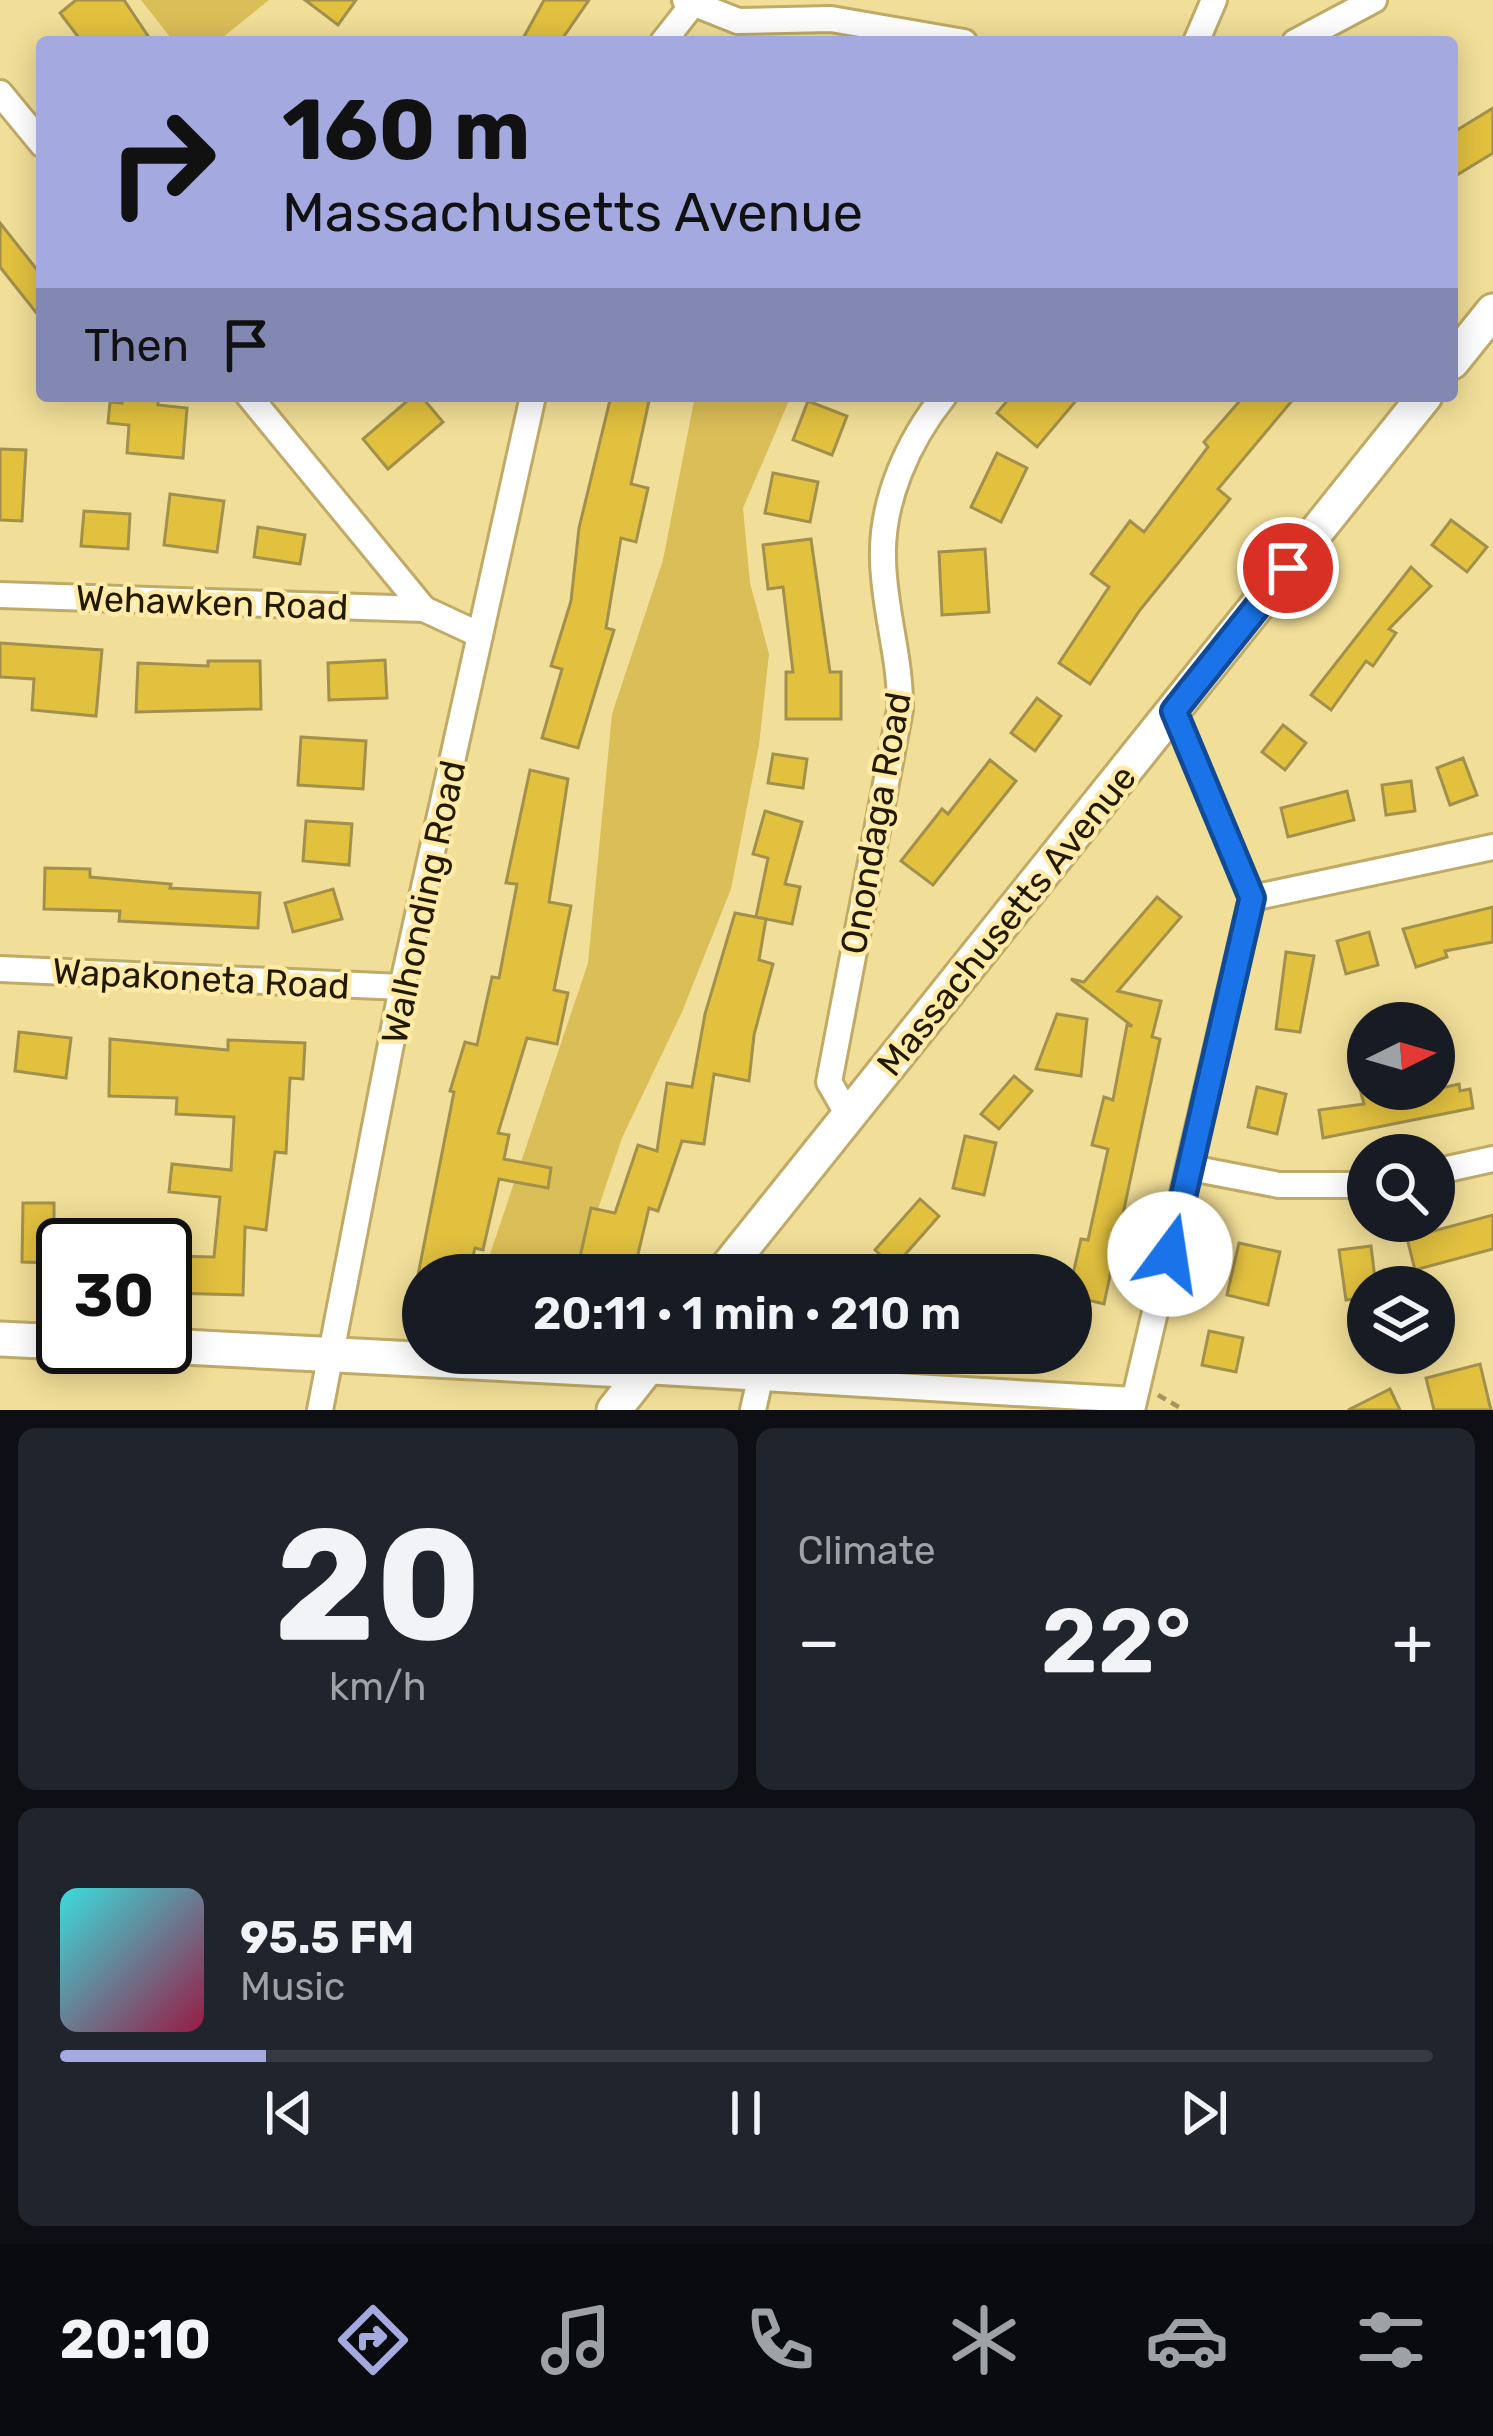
<!DOCTYPE html>
<html lang="en">
<head>
<meta charset="utf-8">
<style>
	:root { --surface:#171b24; --page:#20242c; --text:#f1f3f6; --muted:#9ea1a6; --line:#363941; --accent:#a4aae0 }
	body { margin:0; font-family:Rubik,sans-serif; background:var(--page); color:var(--text); height:100vh; display:flex; flex-direction:column; font-size:45px; white-space:nowrap }
	* { box-sizing:border-box; margin:0 }
	p { font-size:39px; color:var(--muted) }
	.icon { flex:none; width:66px; height:66px; fill:none; stroke:currentColor; stroke-width:2; stroke-linecap:round; stroke-linejoin:round }
	.map { position:relative; height:1410px; overflow:hidden }
	.side { display:flex; flex-direction:column; gap:18px; padding:18px; background:#0d0f14; flex:1 }
	.side>* { flex:none }
	.top-card { position:absolute; left:36px; top:36px; width:1422px; height:366px; border-radius:12px; box-shadow:0 6px 30px #0003; background:#a4aae0; color:#111; overflow:hidden }
	.needle { width:78px; rotate:85deg }
	.controls { position:absolute; left:1347px; top:1002px; display:grid; gap:24px }
	.controls a { display:grid; place-items:center; width:108px; height:108px; border-radius:50%; background:var(--surface); box-shadow:0 6px 30px #0003; font-size:60px }
	.speed { position:absolute; left:36px; top:1218px; display:flex; gap:24px; font-size:60px; font-weight:700; text-align:center }
	.speed>* { display:grid; place-content:center; width:156px; height:156px; border-radius:50%; background:var(--surface); box-shadow:0 6px 30px #0003; line-height:1 }
	.speed .limit { border:6px solid #111; border-radius:18px; background:#fff; color:#111 }
	.pin { position:absolute; display:grid; place-items:center; width:102px; height:102px; color:#fff; margin:-51px; border:6px solid #fff; border-radius:50%; box-shadow:0 3px 12px #0007 }
	.me { position:absolute; width:132px; margin:-66px; rotate:14deg; stroke-linejoin:round; filter:drop-shadow(0 0 9px #0008) }
	.turn { display:flex; align-items:center; gap:42px; height:252px; padding:0 48px; font-size:54px }
	.turn .icon { width:156px; height:156px; stroke-width:2.5 }
	.turn b { display:block; font-size:84px; line-height:102px }
	.then { display:flex; align-items:center; height:114px; padding:0 48px; background:#0003; gap:24px; font-size:45px }
	.big { font-size:90px; font-weight:600; line-height:1.1 }
	.side .widget { flex:1; display:flex; flex-direction:column; justify-content:center; gap:18px; min-width:0; padding:0 42px; border-radius:18px; background:var(--page) }
	.side .dial { align-items:center; gap:0 }
	.dial b { font-size:156px; line-height:1 }
	.song { display:flex; align-items:center; gap:36px }
	.cover { width:144px; height:144px; border-radius:18px; background:linear-gradient(135deg,hsl(180 70% 55%),hsl(340 70% 35%)) }
	.played { height:12px; border-radius:6px; background:linear-gradient(90deg,var(--accent) 15%,var(--line) 15%) }
	.keys { display:flex; justify-content:space-around; direction:ltr }
	.heat { display:flex; justify-content:space-between; align-items:center; font-size:66px; direction:ltr }
	.side .tiles { flex:1; display:grid; gap:18px; grid-template-columns:1fr 1fr }
	.widget:last-child { grid-column:span 2 }
	.trip { position:absolute; left:402px; top:1254px; width:690px; height:120px; border-radius:60px; background:var(--surface); box-shadow:0 6px 30px #0003; font-weight:600; line-height:120px; text-align:center }
	.menu { display:flex; height:192px; justify-content:space-around; align-items:center; background:#090b0e; color:var(--muted) }
	.menu .icon { width:84px; height:84px }
	.menu .active { color:var(--accent) }
	.menu b { font-size:54px; color:var(--text) }
	.map>svg:first-child { display:block }
	.green { fill:#dabe58 }
	.building { fill:#e2c13f; stroke:#a2904c; stroke-width:3 }
	.lines { fill:none; stroke-linecap:round; stroke-linejoin:round }
	.street-casing { stroke:#bfab67; stroke-width:30 }
	.secondary-casing { stroke:#bfab67; stroke-width:39 }
	.path { stroke:#a49560; stroke-width:4.5; stroke-dasharray:9 6; stroke-linecap:butt }
	.street { stroke:#fff; stroke-width:24 }
	.secondary { stroke:#fff; stroke-width:33 }
	.route-casing { stroke:#114b97; stroke-width:30 }
	.route { stroke:#1a73e8; stroke-width:21 }
	.labels { text-anchor:middle; stroke-width:9; stroke-linejoin:round; paint-order:stroke }
	.street-label { font-size:36px; fill:#211900; stroke:#ffeba5 }
</style>
</head>
<body>
<div class="map">
<svg width="1493" height="1410" viewBox="0 0 1493 1410">
	<rect width="100%" height="100%" fill="#f1de98"/>
	<!-- green -->
	<g class="green">
		<path d="M 141,0 L 269,0 L 217,42 L 174,42 Z"/>
		<path d="M 695,396 L 791,396 L 743,508 L 750,583 L 769,654 L 759,745 L 731,889 L 682,1012 L 622,1138 L 576,1274 L 487,1263 L 588,963 L 612,714 L 663,560 Z"/>
	</g>
	<!-- building -->
	<g class="building">
		<path d="M 76,0 L 124,0 L 152,42 L 82,42 L 60,13 Z"/>
		<path d="M 305,0 L 356,0 L 338,25 Z"/>
		<path d="M 544,0 L 589,0 L 560,42 L 521,42 Z"/>
		<path d="M 1493,108 L 1493,153 L 1452,178 L 1452,133 Z"/>
		<path d="M 0,223 L 42,276 L 42,320 L 0,267 Z"/>
		<path d="M 122,396 L 158,396 L 158,405 L 187,408 L 183,458 L 127,453 L 129,425 L 108,423 L 110,402 L 122,403 Z"/>
		<path d="M 413,396 L 421,396 L 443,422 L 388,469 L 363,439 Z"/>
		<path d="M 611,396 L 649,401 L 631,484 L 648,488 L 636,542 L 621,538 L 606,628 L 614,630 L 578,748 L 542,738 L 562,669 L 551,666 L 571,601 L 579,528 Z"/>
		<path d="M 1011,396 L 1080,396 L 1037,447 L 997,413 Z"/>
		<path d="M 1244,396 L 1296,396 L 1218,489 L 1230,499 L 1140,610 L 1090,684 L 1059,663 L 1109,587 L 1091,574 L 1130,521 L 1144,532 L 1208,447 L 1204,442 Z"/>
		<path d="M 808,401 L 847,416 L 832,455 L 793,440 Z"/>
		<path d="M 0,449 L 26,450 L 22,521 L 0,520 Z"/>
		<path d="M 997,453 L 1027,468 L 1001,522 L 971,507 Z"/>
		<path d="M 773,473 L 818,482 L 810,522 L 765,513 Z"/>
		<path d="M 170,494 L 224,501 L 217,552 L 164,545 Z"/>
		<path d="M 84,511 L 130,514 L 128,549 L 81,546 Z"/>
		<path d="M 1451,520 L 1487,547 L 1467,572 L 1432,545 Z"/>
		<path d="M 258,527 L 305,535 L 300,564 L 254,557 Z"/>
		<path d="M 811,539 L 830,672 L 841,672 L 841,719 L 786,719 L 786,672 L 793,672 L 783,587 L 768,589 L 763,545 Z"/>
		<path d="M 985,549 L 989,612 L 942,615 L 939,552 Z"/>
		<path d="M 1411,567 L 1431,586 L 1389,629 L 1396,633 L 1373,666 L 1366,661 L 1331,710 L 1311,695 Z"/>
		<path d="M 0,643 L 102,650 L 96,716 L 32,710 L 34,679 L 0,677 Z"/>
		<path d="M 385,660 L 387,698 L 329,700 L 328,663 Z"/>
		<path d="M 208,661 L 260,661 L 261,709 L 136,712 L 138,663 L 208,666 Z"/>
		<path d="M 1037,698 L 1061,716 L 1035,751 L 1011,733 Z"/>
		<path d="M 1283,725 L 1306,743 L 1285,770 L 1262,752 Z"/>
		<path d="M 301,737 L 366,741 L 363,789 L 298,785 Z"/>
		<path d="M 773,754 L 807,759 L 803,788 L 768,783 Z"/>
		<path d="M 1463,758 L 1477,795 L 1450,805 L 1437,768 Z"/>
		<path d="M 990,760 L 1016,781 L 933,885 L 901,861 L 942,809 L 948,814 Z"/>
		<path d="M 530,770 L 568,779 L 549,902 L 571,906 L 554,990 L 568,993 L 557,1044 L 527,1038 L 498,1133 L 509,1135 L 504,1159 L 551,1168 L 548,1188 L 499,1179 L 483,1250 L 475,1248 L 468,1275 L 418,1275 L 454,1092 L 450,1091 L 465,1042 L 477,1045 L 492,977 L 499,978 L 517,884 L 506,883 Z"/>
		<path d="M 1411,781 L 1415,811 L 1386,815 L 1382,785 Z"/>
		<path d="M 1347,791 L 1354,820 L 1288,837 L 1281,808 Z"/>
		<path d="M 765,811 L 802,822 L 785,884 L 800,887 L 792,924 L 756,917 L 768,858 L 753,854 Z"/>
		<path d="M 306,821 L 352,824 L 349,865 L 303,861 Z"/>
		<path d="M 45,868 L 90,869 L 90,877 L 171,884 L 170,888 L 260,893 L 258,928 L 119,921 L 120,911 L 44,909 Z"/>
		<path d="M 333,889 L 342,919 L 293,932 L 285,903 Z"/>
		<path d="M 1157,897 L 1181,917 L 1118,991 L 1161,1001 L 1152,1037 L 1160,1039 L 1104,1304 L 1071,1296 L 1071,1283 L 1081,1239 L 1088,1240 L 1108,1149 L 1092,1145 L 1104,1097 L 1113,1100 L 1127,1025 L 1132,1026 L 1071,979 L 1084,982 Z"/>
		<path d="M 1493,907 L 1493,942 L 1445,951 L 1447,957 L 1416,967 L 1403,929 Z"/>
		<path d="M 735,913 L 766,919 L 759,960 L 773,964 L 754,1035 L 749,1081 L 714,1074 L 704,1144 L 682,1141 L 658,1211 L 649,1208 L 633,1275 L 576,1275 L 591,1208 L 615,1213 L 638,1145 L 657,1151 L 667,1083 L 692,1087 L 705,1014 Z"/>
		<path d="M 1369,932 L 1378,965 L 1346,974 L 1337,941 Z"/>
		<path d="M 1286,952 L 1314,956 L 1300,1032 L 1276,1029 Z"/>
		<path d="M 1057,1014 L 1087,1019 L 1081,1076 L 1036,1069 Z"/>
		<path d="M 19,1032 L 71,1038 L 66,1078 L 15,1071 Z"/>
		<path d="M 110,1039 L 228,1050 L 228,1040 L 305,1043 L 303,1079 L 290,1078 L 286,1153 L 275,1152 L 266,1230 L 245,1227 L 243,1295 L 169,1293 L 170,1256 L 214,1257 L 220,1197 L 169,1192 L 172,1164 L 231,1170 L 234,1117 L 176,1114 L 177,1098 L 109,1096 Z"/>
		<path d="M 1014,1076 L 1032,1091 L 999,1129 L 981,1114 Z"/>
		<path d="M 1459,1084 L 1460,1091 L 1470,1089 L 1473,1108 L 1323,1138 L 1319,1110 L 1364,1104 L 1360,1089 L 1399,1089 L 1401,1097 Z"/>
		<path d="M 1257,1087 L 1286,1094 L 1277,1134 L 1248,1127 Z"/>
		<path d="M 965,1136 L 996,1143 L 984,1195 L 953,1188 Z"/>
		<path d="M 920,1199 L 939,1216 L 894,1267 L 875,1250 Z"/>
		<path d="M 23,1203 L 54,1203 L 54,1263 L 22,1262 Z"/>
		<path d="M 1493,1215 L 1493,1249 L 1415,1270 L 1407,1238 Z"/>
		<path d="M 1239,1243 L 1280,1252 L 1268,1305 L 1227,1295 Z"/>
		<path d="M 1371,1246 L 1376,1287 L 1368,1287 L 1368,1297 L 1346,1300 L 1339,1250 Z"/>
		<path d="M 1209,1331 L 1243,1338 L 1236,1372 L 1202,1365 Z"/>
		<path d="M 1480,1364 L 1491,1410 L 1434,1410 L 1426,1378 Z"/>
		<path d="M 1390,1389 L 1400,1410 L 1348,1410 Z"/>
	</g>
	<g class="lines">
		<defs>
			<g id="street">
				<path d="M 685,0 L 738,21 L 831,19 L 964,42"/>
				<path d="M 663,42 L 696,0"/>
				<path d="M 1196,42 L 1214,0"/>
				<path d="M 1295,42 L 1374,0"/>
				<path d="M 0,93 L 42,144"/>
				<path d="M 249,396 L 424,609 L 480,635"/>
				<path d="M 0,595 L 424,609"/>
				<path d="M 1252,898 L 1493,847"/>
				<path d="M 0,969 L 402,987"/>
				<path d="M 848,1115 L 829,1082 L 900,710 C 901,658 884,611 883,560 C 881,501 908,441 944,396"/>
				<path d="M 1191,1168 L 1279,1185 L 1368,1185"/>
				<path d="M 1434,1172 L 1493,1159"/>
				<path d="M 644,1371 L 1134,1400"/>
				<path d="M 320,1410 L 402,987 L 533,396"/>
				<path d="M 753,1410 L 760,1379"/>
				<path d="M 1132,1410 L 1252,898 L 1174,711"/>
			</g>
			<g id="secondary">
				<path d="M 1452,362 L 1493,311"/>
				<path d="M 721,1275 L 1425,396"/>
				<path d="M 0,1339 L 63,1342"/>
				<path d="M 165,1346 L 644,1371"/>
				<path d="M 614,1410 L 659,1353"/>
			</g>
		</defs>
		<!-- street casing -->
		<use href="#street" class="street-casing"/>
		<!-- secondary casing -->
		<use href="#secondary" class="secondary-casing"/>
		<!-- path -->
		<path class="path" d="M 1158,1395 L 1184,1410"/>
		<!-- street -->
		<use href="#street" class="street"/>
		<!-- secondary -->
		<use href="#secondary" class="secondary"/>
	</g>
	<g class="lines">
		<defs>
			<path id="route" d="M 1170,1254 L 1252,898 L 1174,711 L 1288,568"/>
		</defs>
		<!-- route casing -->
		<use href="#route" class="route-casing"/>
		<!-- route -->
		<use href="#route" class="route"/>
	</g>
	<g class="labels">
		<!-- street labels -->
		<g class="street-label">
			<text transform="translate(212 602) rotate(2)" y="13">Wehawken Road</text>
			<text transform="translate(875 823) rotate(-80)" y="13">Onondaga Road</text>
			<text transform="translate(423 902) rotate(-78)" y="13">Walhonding Road</text>
			<text transform="translate(1006 920) rotate(-51)" y="13">Massachusetts Avenue</text>
			<text transform="translate(201 978) rotate(3)" y="13">Wapakoneta Road</text>
		</g>
	</g>
</svg>
<div class="controls">
<a><svg class="needle" viewBox="-14 -14 28 28"><path d="M0-13l5 13h-10z" fill="#e53935"/><path d="M0 13l5-13h-10z" fill="#9ea1a6"/></svg></a>
<a><svg class="icon" aria-label="search" viewBox="0 0 24 24"><circle cx="10" cy="10" r="6"/><path d="M15 15l6 6"/></svg></a>
<a><svg class="icon" aria-label="layers" viewBox="0 0 24 24"><path d="M12 4l9 5-9 5-9-5zM3 14l9 5 9-5"/></svg></a>
</div>
<div class="speed"><div class="limit">30</div></div>
<div class="pin" style="left:1288px;top:568px;background:#d93025"><svg class="icon" aria-label="arrive" viewBox="0 0 24 24"><path d="M6 21V4h12l-3 4 3 4H6"/></svg></div>
<svg class="me" style="left:1170px;top:1254px" viewBox="-20 -20 40 40"><circle r="19" fill="#fff"/><path d="M0-13L10 11 0 6-10 11z" fill="#1a73e8"/></svg>
<div class="trip">20:11 · 1 min · 210 m</div>
<div class="top-card">
<div class="turn"><svg class="icon" aria-label="right" viewBox="0 0 24 24"><path d="M7 20v-9h11M14 6l5 5-5 5"/></svg><div><b>160 m</b>Massachusetts Avenue</div></div>
<div class="then">Then<svg class="icon" aria-label="arrive" viewBox="0 0 24 24"><path d="M6 21V4h12l-3 4 3 4H6"/></svg></div>
</div>
</div>
<section class="side">
<div class="tiles">
<div class="widget dial"><b>20</b><p>km/h</p></div>
<div class="widget"><p>Climate</p>
<div class="heat"><a>−</a><b class="big">22°</b><a>+</a></div>
</div>
<div class="widget">
<div class="song"><i class="cover"></i><div><b>95.5 FM</b><p>Music</p></div></div>
<div class="played"></div>
<div class="keys"><svg class="icon" aria-label="previous" viewBox="0 0 24 24"><path d="M18 5L8 12l10 7zM5 5v14"/></svg><svg class="icon" aria-label="pause" viewBox="0 0 24 24"><path d="M8 5v14M16 5v14"/></svg><svg class="icon" aria-label="next" viewBox="0 0 24 24"><path d="M6 5l10 7-10 7zM19 5v14"/></svg></div>
</div>
</div>
</section>
<nav class="menu">
<b>20:10</b>
<svg class="icon active" aria-label="directions" viewBox="0 0 24 24"><path d="M12 3l9 9-9 9-9-9zM9 14v-3h6M13 9l2 2-2 2"/></svg>
<svg class="icon" aria-label="music" viewBox="0 0 24 24"><path d="M9 18V5l10-2v13"/><circle cx="6" cy="18" r="3"/><circle cx="16" cy="16" r="3"/></svg>
<svg class="icon" aria-label="phone" viewBox="0 0 24 24"><path d="M5 4h4l2 5-3 2q2 4 5 5l2-3 5 2v4C11 20 4 13 5 4z"/></svg>
<svg class="icon" aria-label="climate" viewBox="0 0 24 24"><path d="M12 3v18M4 7l16 10M4 17L20 7"/></svg>
<svg class="icon" aria-label="car" viewBox="0 0 24 24"><path d="M5 17H2v-5l4-1 3-4h7l3 4 3 1v5h-3M9 17h6M6 11h13"/><circle cx="7" cy="17" r="2"/><circle cx="17" cy="17" r="2"/></svg>
<svg class="icon" aria-label="filters" viewBox="0 0 24 24"><path d="M4 7h16M4 17h16"/><circle cx="9" cy="7" r="2"/><circle cx="15" cy="17" r="2"/></svg>
</nav>
</body>
</html>
